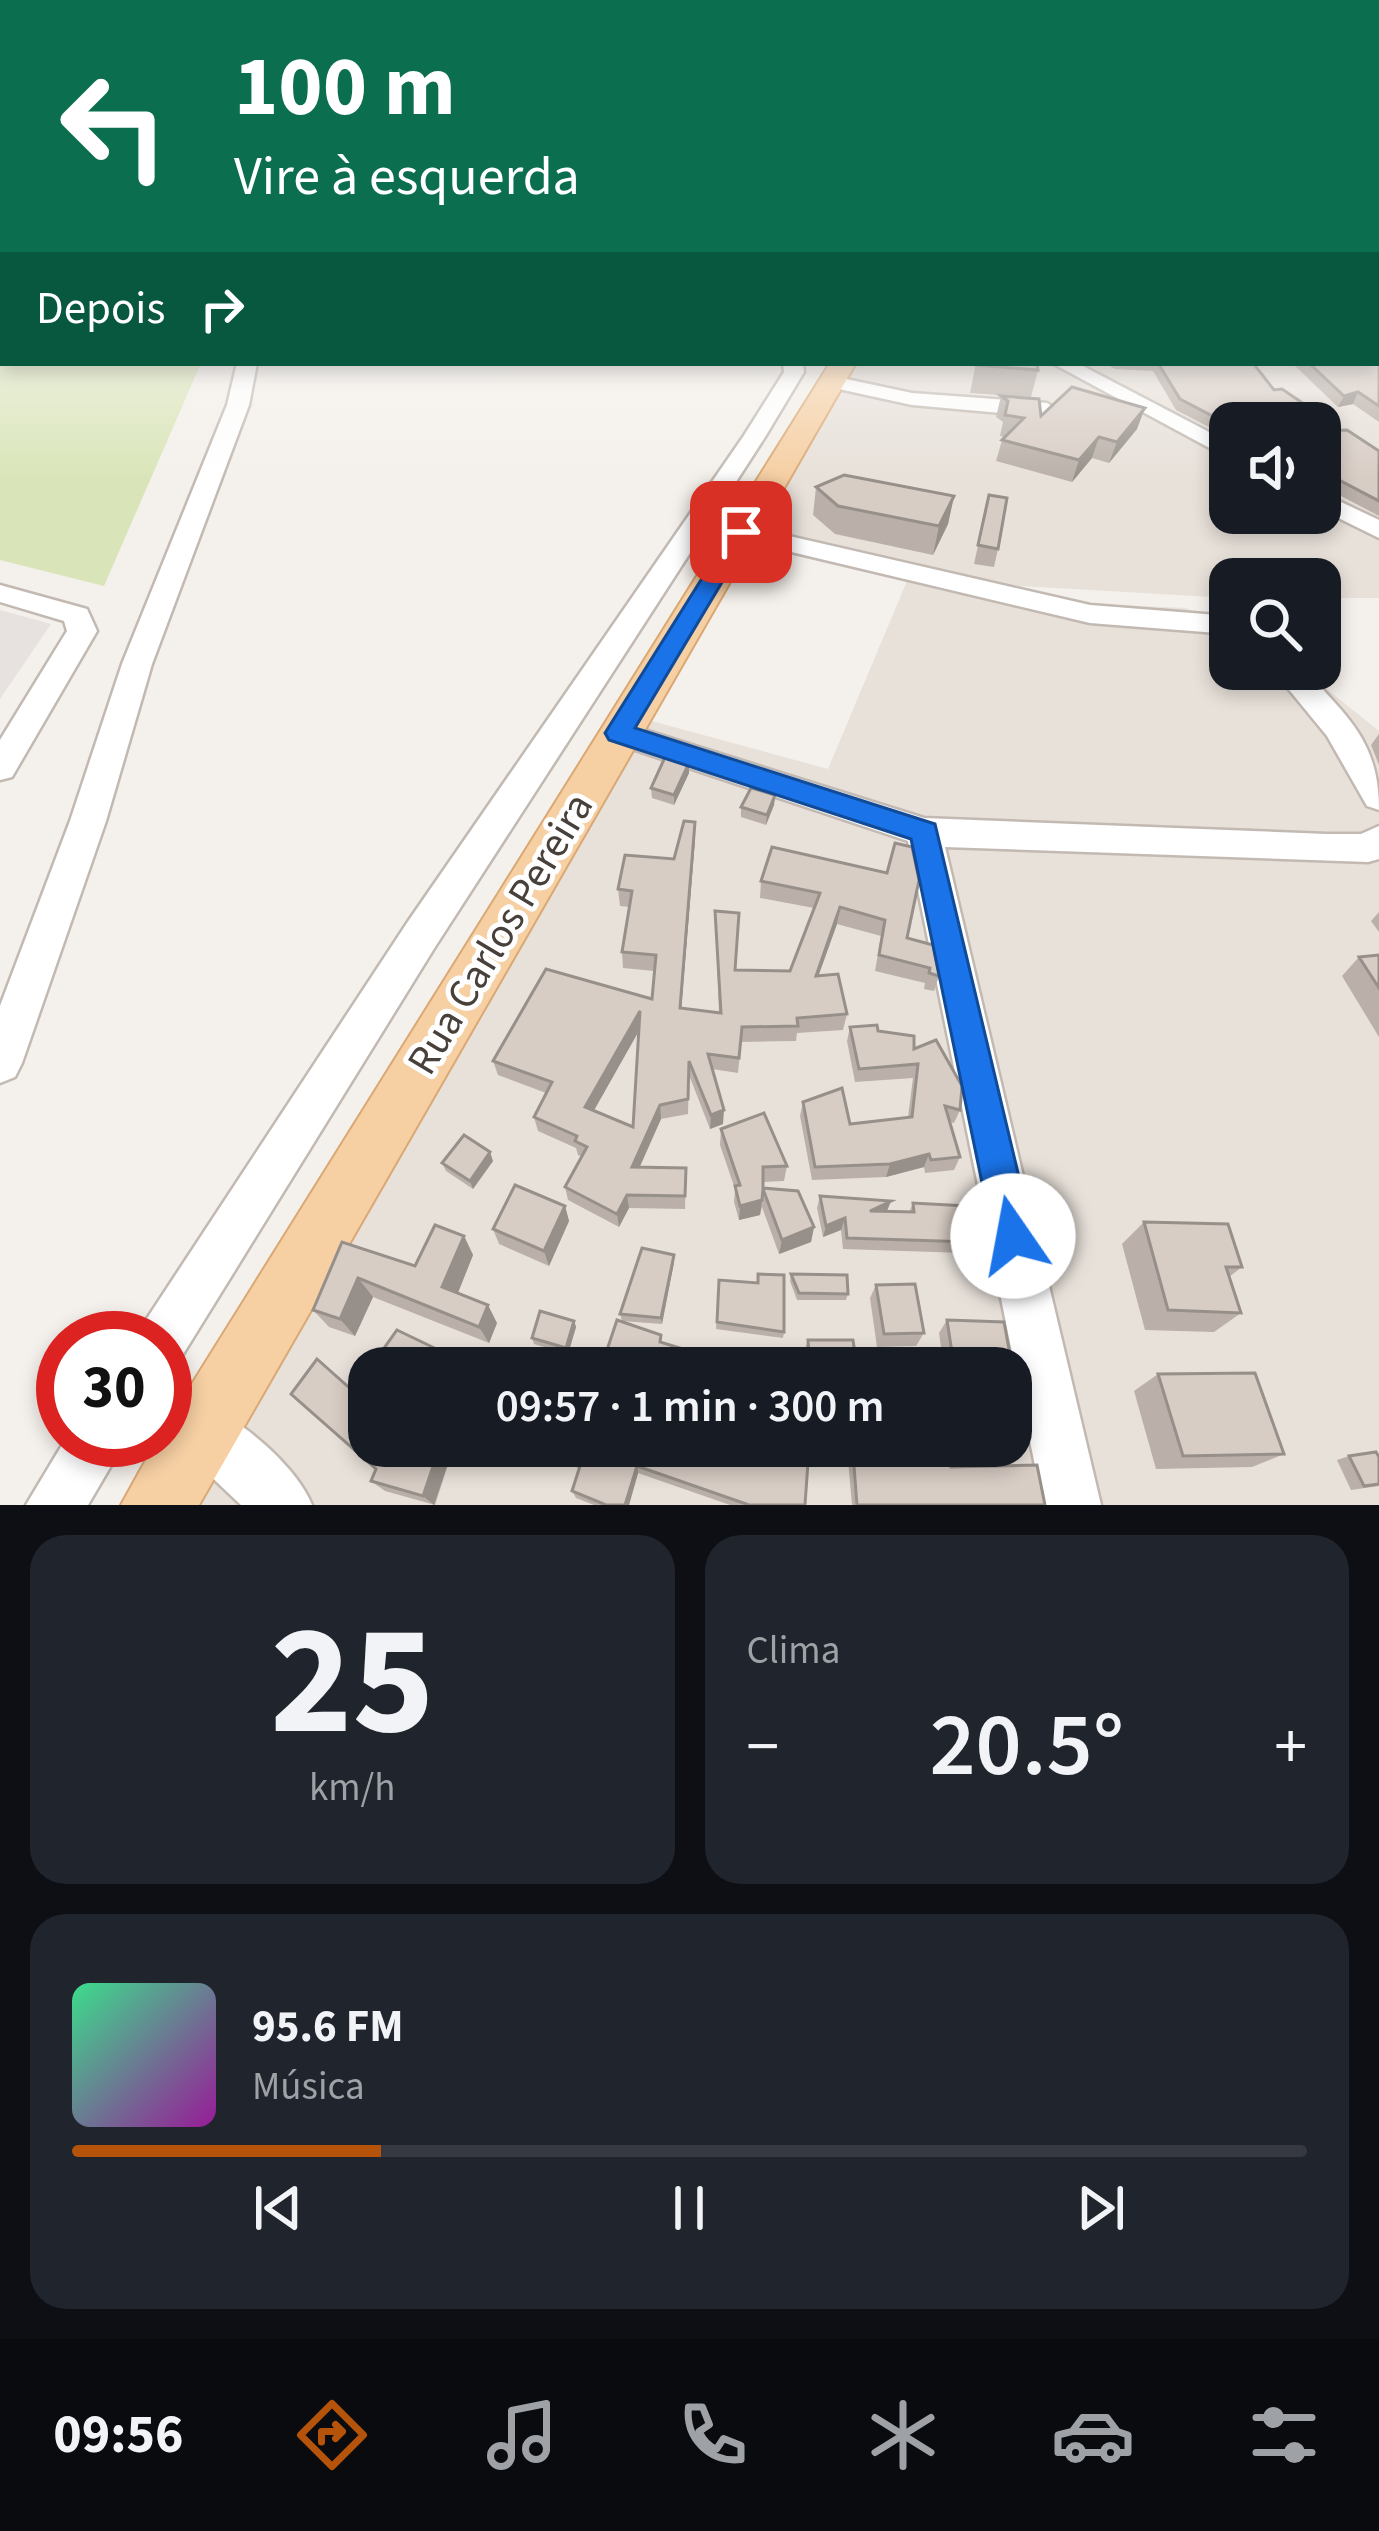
<!DOCTYPE html>
<html lang="pt">
<head>
<meta charset="utf-8">
<style>
	:root { --surface:#171b24; --page:#20242c; --text:#f1f3f6; --muted:#9ea1a6; --line:#363941; --accent:#b45309 }
	body { margin:0; font-family:"Source Sans 3",sans-serif; background:var(--page); color:var(--text); height:100vh; display:flex; flex-direction:column; font-size:45px; white-space:nowrap }
	* { box-sizing:border-box; margin:0 }
	p { font-size:39px; color:var(--muted) }
	.icon { flex:none; width:66px; height:66px; fill:none; stroke:currentColor; stroke-width:2; stroke-linecap:round; stroke-linejoin:round }
	.map { position:relative; height:1505px; overflow:hidden }
	.panel { display:flex; flex-direction:column; gap:30px; padding:30px; background:#0d0f14; flex:1 }
	.panel>* { flex:none }
	.hud { position:absolute; left:0px; top:0px; width:1380px; height:366px; box-shadow:0 6px 18px #0003; background:#0b6e4f; color:#fff; overflow:hidden }
	.buttons { position:absolute; left:1209px; top:402px; display:grid; gap:24px }
	.buttons a { display:grid; place-items:center; width:132px; height:132px; border-radius:24px; background:var(--surface); box-shadow:0 6px 18px #0003; font-size:60px }
	.speed { position:absolute; left:36px; top:1311px; display:flex; gap:24px; font-size:60px; font-weight:700; text-align:center }
	.speed>* { display:grid; place-content:center; width:156px; height:156px; border-radius:50%; background:var(--surface); box-shadow:0 6px 18px #0003; line-height:1 }
	.speed .limit { border:18px solid #d22; background:#fff; color:#111 }
	.pin { position:absolute; display:grid; place-items:center; width:102px; height:102px; color:#fff; margin:-51px; border-radius:24px; box-shadow:0 6px 18px #0006 }
	.me { position:absolute; width:132px; margin:-66px; rotate:348deg; stroke-linejoin:round; filter:drop-shadow(0 0 9px #0008) }
	.turn { display:flex; align-items:center; gap:42px; height:252px; padding:0 36px; font-size:54px }
	.turn .icon { width:156px; height:156px; stroke-width:2.5 }
	.turn b { display:block; font-size:84px; line-height:102px }
	.then { display:flex; align-items:center; height:114px; padding:0 36px; background:#0003; gap:24px; font-size:45px }
	.big { font-size:90px; font-weight:600; line-height:1.1 }
	.panel .widget { flex:1; display:flex; flex-direction:column; justify-content:center; gap:18px; min-width:0; padding:0 42px; border-radius:36px; background:var(--page) }
	.panel .dial { align-items:center; gap:0 }
	.dial b { font-size:156px; line-height:1 }
	.song { display:flex; align-items:center; gap:36px }
	.cover { width:144px; height:144px; border-radius:18px; background:linear-gradient(135deg,hsl(150 70% 55%),hsl(300 70% 35%)) }
	.played { height:12px; border-radius:6px; background:linear-gradient(90deg,var(--accent) 25%,var(--line) 25%) }
	.keys { display:flex; justify-content:space-around; direction:ltr }
	.heat { display:flex; justify-content:space-between; align-items:center; font-size:66px; direction:ltr }
	.panel .tiles { flex:1; display:grid; gap:30px; grid-template-columns:1fr 1fr }
	.widget:last-child { grid-column:span 2 }
	.trip { position:absolute; left:348px; top:1347px; width:684px; height:120px; border-radius:36px; background:var(--surface); box-shadow:0 6px 18px #0003; font-weight:600; line-height:120px; text-align:center }
	.tabs { display:flex; height:192px; justify-content:space-around; align-items:center; background:#090b0e; color:var(--muted) }
	.tabs .icon { width:84px; height:84px }
	.tabs .on { color:var(--accent) }
	.tabs b { font-size:54px; color:var(--text) }
	.map>svg:first-child { display:block }
	.residential { fill:#e8e1da; fill-rule:evenodd }
	.industrial { fill:#e7e2e0 }
	.green { fill:#d9e5b8 }
	.lines { fill:none; stroke-linecap:round; stroke-linejoin:round }
	.minor-casing { stroke:#c2b9b2; stroke-width:5 }
	.major-casing { stroke:#daa874; stroke-width:4 }
	.minor { fill:#fff; fill-rule:evenodd }
	.major { fill:#f6cfa3; fill-rule:evenodd }
	.wall { fill:#bab0a9; fill-rule:evenodd }
	.shaded-wall { fill:#97908a }
	.building { fill:#d8cdc5; stroke:#97908a; stroke-width:3; fill-rule:evenodd }
	.route { fill:#1a73e8; stroke:#114b97; stroke-width:3 }
	.labels { text-anchor:middle; stroke-width:10; stroke-linejoin:round; paint-order:stroke }
	.street-label { font-size:42px; fill:#48403a; stroke:#fff }
</style>
</head>
<body>
<div class="map">
<svg width="1379" height="1505" viewBox="0 0 1379 1505">
	<rect width="100%" height="100%" fill="#f4f0eb"/>
	<!-- residential -->
	<g class="residential">
		<path d="M 837,363 L 1297,363 L 1379,393 L 1379,598 L 1320,598 L 1320,579 L 1230,579 L 1230,598 L 1004,585 L 735,525 ZM 1230,423 L 1320,423 L 1320,513 L 1230,513 Z"/>
		<path d="M 907,581 L 1024,601 L 1186,608 L 1230,629 L 1230,669 L 1302,669 L 1379,731 L 1379,1505 L 181,1505 L 648,720 L 828,769 ZM 369,1368 L 1011,1368 L 1011,1446 L 369,1446 Z"/>
	</g>
	<!-- industrial -->
	<path class="industrial" d="M 0,610 L 51,624 L 0,699 Z"/>
	<!-- green -->
	<path class="green" d="M 0,269 L 3,363 L 201,363 L 104,586 L 0,560 Z"/>
	<g class="lines">
		<defs>
			<g id="minor">
				<path d="M 237,363 L 257,363 L 249,405 L 152,664 L 106,821 L 22,1063 L 15,1077 L 0,1083 L 0,1006 L 70,821 L 122,664 L 227,405 Z"/>
				<path d="M 783,363 L 803,363 L 804,372 L 765,437 L 435,947 L 182,1356 L 165,1364 L 165,1338 L 138,1338 L 146,1320 L 407,923 L 743,437 L 784,372 Z"/>
				<path d="M 1052,363 L 1077,363 L 1230,443 L 1230,459 Z"/>
				<path d="M 832,376 L 912,393 L 1047,403 L 1058,410 L 1047,417 L 912,405 L 825,386 L 825,378 Z"/>
				<path d="M 1320,492 L 1379,520 L 1379,538 L 1320,509 Z"/>
				<path d="M 741,525 L 1090,605 L 1230,616 L 1230,634 L 1090,623 L 732,538 L 728,533 Z"/>
				<path d="M 0,585 L 87,609 L 97,631 L 12,777 L 0,780 L 0,740 L 67,631 L 64,621 L 0,602 Z"/>
				<path d="M 1272,669 L 1304,669 C 1348,718 1379,741 1379,810 L 1367,806 L 1327,736 Z"/>
				<path d="M 619,722 L 924,818 L 1326,834 L 1361,834 L 1379,826 L 1379,859 L 1368,862 L 945,847 L 1101,1505 L 1043,1505 L 908,841 L 608,741 L 603,733 L 608,725 Z"/>
				<path d="M 202,1403 C 241,1419 296,1466 312,1505 L 241,1505 L 183,1450 L 174,1431 L 183,1412 Z"/>
				<path d="M 65,1440 L 126,1440 L 88,1505 L 26,1505 Z"/>
			</g>
			<path id="major" d="M 830,363 L 856,363 L 199,1505 L 121,1505 L 157,1440 L 165,1440 L 165,1427 Z"/>
		</defs>
		<!-- minor casing -->
		<use href="#minor" class="minor-casing"/>
		<!-- major casing -->
		<use href="#major" class="major-casing"/>
		<!-- minor -->
		<use href="#minor" class="minor"/>
		<!-- major -->
		<use href="#major" class="major"/>
	</g>
	<!-- wall -->
	<g class="wall">
		<path d="M 1379,355 L 1379,422 L 1353,404 L 1338,407 L 1292,363 L 1377,363 Z"/>
		<path d="M 976,363 L 1038,370 L 1031,397 L 970,393 Z"/>
		<path d="M 1105,363 L 1253,363 L 1274,390 L 1302,416 L 1230,423 L 1230,434 L 1226,436 L 1176,410 L 1153,371 L 1115,369 Z"/>
		<path d="M 1001,396 L 1041,416 L 1137,429 L 1109,463 L 1092,458 L 1072,482 L 996,461 L 1002,440 L 1005,437 L 1000,436 L 1003,422 L 996,417 Z"/>
		<path d="M 1320,431 L 1379,451 L 1379,516 L 1320,485 Z"/>
		<path d="M 816,487 L 954,496 L 948,524 L 933,555 L 835,534 L 813,515 Z"/>
		<path d="M 989,495 L 998,549 L 994,567 L 974,564 Z"/>
		<path d="M 1379,734 L 1379,765 L 1371,745 Z"/>
		<path d="M 689,773 L 674,805 L 652,798 L 651,788 Z"/>
		<path d="M 775,795 L 774,805 L 766,825 L 741,817 L 741,807 Z"/>
		<path d="M 695,839 L 681,1008 L 719,1013 L 715,911 L 735,970 L 790,971 L 814,908 L 760,898 L 761,881 L 887,873 L 907,938 L 939,976 L 934,991 L 924,989 L 925,983 L 875,971 L 881,936 L 837,924 L 818,976 L 847,1014 L 843,1030 L 797,1033 L 796,1041 L 741,1042 L 738,1073 L 712,1069 L 723,1124 L 710,1129 L 689,1075 L 688,1114 L 661,1119 L 639,1167 L 686,1168 L 685,1209 L 629,1208 L 619,1227 L 568,1200 L 565,1187 L 582,1157 L 578,1155 L 576,1148 L 538,1131 L 534,1117 L 546,1093 L 498,1075 L 493,1061 L 652,999 L 654,971 L 623,968 L 622,952 L 630,907 L 620,906 L 618,889 L 674,859 ZM 639,1031 L 633,1127 L 594,1110 Z"/>
		<path d="M 1379,912 L 1379,932 L 1371,921 Z"/>
		<path d="M 1379,955 L 1379,1037 L 1342,976 L 1359,957 Z"/>
		<path d="M 850,1027 L 878,1031 L 914,1049 L 960,1110 L 954,1123 L 950,1122 L 960,1157 L 954,1170 L 925,1173 L 924,1167 L 886,1177 L 812,1180 L 800,1116 L 803,1102 L 850,1124 L 908,1117 L 913,1078 L 855,1082 L 847,1041 Z"/>
		<path d="M 721,1129 L 787,1166 L 784,1181 L 763,1182 L 763,1188 L 814,1227 L 811,1242 L 779,1254 L 762,1207 L 760,1215 L 739,1220 L 734,1202 L 735,1189 L 720,1145 Z"/>
		<path d="M 493,1161 L 473,1189 L 446,1171 L 442,1163 Z"/>
		<path d="M 820,1196 L 891,1201 L 887,1211 L 909,1212 L 913,1203 L 971,1242 L 964,1253 L 843,1249 L 841,1230 L 823,1237 L 817,1208 Z"/>
		<path d="M 565,1206 L 569,1221 L 549,1266 L 499,1244 L 493,1229 Z"/>
		<path d="M 1144,1222 L 1242,1267 L 1229,1277 L 1241,1313 L 1214,1332 L 1145,1330 L 1122,1244 Z"/>
		<path d="M 464,1236 L 473,1255 L 458,1293 L 497,1323 L 489,1343 L 373,1297 L 355,1336 L 329,1327 L 313,1310 L 342,1242 L 415,1266 Z"/>
		<path d="M 674,1262 L 662,1324 L 622,1321 L 620,1314 Z"/>
		<path d="M 758,1274 L 784,1332 L 783,1338 L 716,1329 L 719,1280 L 757,1283 Z"/>
		<path d="M 791,1274 L 848,1294 L 846,1300 L 797,1300 L 790,1281 Z"/>
		<path d="M 876,1285 L 924,1333 L 916,1346 L 877,1347 L 870,1298 Z"/>
		<path d="M 947,1320 L 1011,1360 L 1003,1368 L 944,1368 L 939,1333 Z"/>
		<path d="M 574,1321 L 576,1327 L 568,1354 L 534,1344 L 532,1338 Z"/>
		<path d="M 808,1340 L 857,1368 L 805,1368 L 804,1351 Z"/>
		<path d="M 1158,1374 L 1284,1454 L 1252,1467 L 1156,1469 L 1134,1391 Z"/>
		<path d="M 369,1446 L 454,1446 L 435,1505 L 385,1491 L 371,1481 L 376,1469 Z"/>
		<path d="M 522,1446 L 947,1446 L 951,1467 L 1045,1505 L 852,1505 L 848,1460 L 809,1456 L 805,1505 L 730,1505 L 638,1473 L 629,1505 L 594,1505 L 576,1498 L 572,1491 L 579,1468 L 527,1453 Z"/>
		<path d="M 1349,1456 L 1379,1457 L 1379,1486 L 1351,1490 L 1337,1460 Z"/>
	</g>
	<!-- shaded-wall -->
	<g class="shaded-wall">
		<path d="M 1358,392 L 1353,404 L 1338,407 L 1344,396 Z"/>
		<path d="M 1307,406 L 1302,416 L 1276,423 L 1237,423 Z"/>
		<path d="M 1145,408 L 1137,429 L 1109,463 L 1117,442 Z"/>
		<path d="M 1099,437 L 1092,458 L 1072,482 L 1079,460 Z"/>
		<path d="M 954,496 L 948,524 L 933,555 L 939,526 Z"/>
		<path d="M 689,763 L 689,773 L 674,805 L 674,795 Z"/>
		<path d="M 775,795 L 774,805 L 766,825 L 767,815 Z"/>
		<path d="M 695,822 L 695,839 L 680,1024 L 680,1008 Z"/>
		<path d="M 840,907 L 837,924 L 813,991 L 816,976 Z"/>
		<path d="M 640,1011 L 641,1027 L 588,1121 L 585,1107 Z"/>
		<path d="M 660,1105 L 661,1119 L 634,1180 L 632,1167 Z"/>
		<path d="M 724,1110 L 723,1124 L 710,1129 L 711,1115 Z"/>
		<path d="M 490,1152 L 493,1161 L 473,1189 L 470,1181 Z"/>
		<path d="M 929,1154 L 924,1167 L 886,1177 L 890,1164 Z"/>
		<path d="M 627,1195 L 629,1208 L 619,1227 L 617,1214 Z"/>
		<path d="M 762,1200 L 760,1215 L 739,1220 L 740,1206 Z"/>
		<path d="M 891,1201 L 886,1213 L 870,1211 Z"/>
		<path d="M 565,1206 L 569,1221 L 549,1266 L 544,1251 Z"/>
		<path d="M 845,1218 L 841,1230 L 823,1237 L 826,1226 Z"/>
		<path d="M 814,1227 L 811,1242 L 779,1254 L 782,1240 Z"/>
		<path d="M 464,1236 L 473,1255 L 453,1305 L 442,1287 Z"/>
		<path d="M 674,1255 L 674,1262 L 662,1324 L 661,1318 Z"/>
		<path d="M 358,1278 L 373,1297 L 355,1336 L 340,1319 Z"/>
		<path d="M 488,1305 L 497,1323 L 489,1343 L 479,1327 Z"/>
		<path d="M 574,1321 L 576,1327 L 568,1354 L 566,1348 Z"/>
		<path d="M 440,1446 L 454,1446 L 434,1505 L 423,1496 Z"/>
		<path d="M 637,1466 L 638,1473 L 629,1505 L 625,1505 Z"/>
	</g>
	<!-- building -->
	<g class="building">
		<path d="M 1377,355 L 1379,355 L 1379,406 L 1358,392 L 1344,396 L 1309,363 L 1377,363 Z"/>
		<path d="M 977,363 L 1037,363 L 1038,370 L 976,365 Z"/>
		<path d="M 1158,363 L 1253,363 L 1274,390 L 1282,389 L 1307,406 L 1237,423 L 1230,423 L 1230,425 L 1180,399 Z"/>
		<path d="M 1072,387 L 1145,408 L 1117,442 L 1099,437 L 1079,460 L 1002,440 L 1024,418 L 1005,415 L 1008,401 L 1001,396 L 1039,399 L 1041,416 Z"/>
		<path d="M 1347,430 L 1379,451 L 1379,501 L 1320,470 L 1320,431 Z"/>
		<path d="M 844,475 L 954,496 L 939,526 L 838,506 L 816,487 Z"/>
		<path d="M 989,495 L 1007,498 L 998,549 L 978,545 Z"/>
		<path d="M 666,755 L 689,763 L 674,795 L 651,788 Z"/>
		<path d="M 751,788 L 775,795 L 767,815 L 741,807 Z"/>
		<path d="M 684,821 L 695,822 L 680,1008 L 721,1013 L 715,911 L 739,913 L 735,970 L 790,971 L 820,893 L 761,881 L 772,847 L 887,873 L 895,843 L 912,847 L 919,880 L 907,938 L 933,945 L 939,976 L 929,973 L 930,968 L 879,955 L 885,920 L 840,907 L 816,976 L 838,974 L 847,1014 L 797,1018 L 798,1026 L 742,1027 L 739,1058 L 708,1054 L 724,1110 L 711,1115 L 689,1061 L 688,1099 L 660,1105 L 632,1167 L 686,1168 L 685,1196 L 627,1195 L 617,1214 L 565,1187 L 587,1147 L 575,1141 L 577,1136 L 534,1117 L 552,1082 L 493,1061 L 546,969 L 652,999 L 656,955 L 622,952 L 632,891 L 618,889 L 625,855 L 674,859 ZM 640,1011 L 633,1127 L 585,1107 Z"/>
		<path d="M 1379,955 L 1379,988 L 1359,957 Z"/>
		<path d="M 877,1025 L 878,1031 L 914,1036 L 914,1049 L 936,1040 L 962,1086 L 960,1110 L 945,1106 L 960,1157 L 931,1160 L 929,1154 L 890,1164 L 815,1167 L 803,1102 L 842,1088 L 850,1124 L 912,1117 L 918,1064 L 859,1069 L 850,1027 Z"/>
		<path d="M 764,1113 L 787,1166 L 763,1167 L 763,1188 L 798,1191 L 814,1227 L 782,1240 L 763,1189 L 762,1200 L 740,1206 L 735,1186 L 740,1185 L 721,1129 Z"/>
		<path d="M 464,1135 L 490,1152 L 470,1181 L 442,1163 Z"/>
		<path d="M 515,1185 L 565,1206 L 544,1251 L 493,1229 Z"/>
		<path d="M 820,1196 L 891,1201 L 870,1211 L 914,1212 L 913,1203 L 967,1206 L 971,1242 L 847,1238 L 845,1218 L 826,1226 Z"/>
		<path d="M 1144,1222 L 1228,1224 L 1242,1267 L 1226,1267 L 1241,1313 L 1168,1310 Z"/>
		<path d="M 435,1225 L 464,1236 L 442,1287 L 488,1305 L 479,1327 L 358,1278 L 340,1319 L 313,1310 L 342,1242 L 415,1266 Z"/>
		<path d="M 642,1248 L 674,1255 L 661,1318 L 620,1314 Z"/>
		<path d="M 758,1274 L 784,1275 L 784,1332 L 717,1322 L 719,1280 L 758,1283 Z"/>
		<path d="M 791,1274 L 847,1275 L 848,1294 L 799,1293 Z"/>
		<path d="M 915,1284 L 924,1333 L 884,1334 L 876,1285 Z"/>
		<path d="M 540,1311 L 574,1321 L 566,1348 L 532,1338 Z"/>
		<path d="M 617,1320 L 661,1335 L 660,1342 L 699,1354 L 701,1349 L 757,1368 L 601,1368 Z"/>
		<path d="M 947,1320 L 1004,1322 L 1011,1360 L 953,1359 Z"/>
		<path d="M 397,1330 L 476,1368 L 370,1368 Z"/>
		<path d="M 808,1340 L 853,1340 L 857,1368 L 810,1368 Z"/>
		<path d="M 317,1359 L 353,1391 L 369,1369 L 369,1446 L 440,1446 L 423,1496 L 371,1481 L 376,1469 L 291,1394 Z"/>
		<path d="M 1255,1373 L 1284,1454 L 1183,1456 L 1158,1374 Z"/>
		<path d="M 525,1446 L 947,1446 L 951,1467 L 1037,1465 L 1045,1505 L 857,1505 L 853,1453 L 809,1448 L 805,1505 L 749,1505 L 637,1466 L 625,1505 L 606,1505 L 572,1491 L 581,1463 Z"/>
		<path d="M 1376,1452 L 1379,1457 L 1379,1484 L 1364,1486 L 1349,1456 Z"/>
	</g>
	<!-- sky -->
	<linearGradient id="sky" x2="0" y2="1"><stop stop-color="#91c4e9"/><stop offset="0.56" stop-color="#faf8f6"/><stop offset="1" stop-color="#faf8f6" stop-opacity="0"/></linearGradient>
	<rect width="1379" height="480" fill="url(#sky)"/>
	<!-- route -->
	<path class="route" d="M 741,526 L 752,532 L 635,728 L 935,824 L 1033,1236 L 1027,1250 L 1013,1256 L 999,1250 L 993,1236 L 911,839 L 609,740 L 605,733 L 731,532 Z"/>
	<g class="labels">
		<!-- street labels -->
		<g class="street-label">
			<text transform="translate(499 933) rotate(-59)" y="15">Rua Carlos Pereira</text>
		</g>
	</g>
</svg>
<div class="buttons">
<a><svg class="icon" aria-label="sound" viewBox="0 0 24 24"><path d="M4 9h4l5-4v14l-5-4H4zM17 9q2 3 0 6"/></svg></a>
<a><svg class="icon" aria-label="search" viewBox="0 0 24 24"><circle cx="10" cy="10" r="6"/><path d="M15 15l6 6"/></svg></a>
</div>
<div class="speed"><div class="limit">30</div></div>
<div class="pin" style="left:741px;top:532px;background:#d93025"><svg class="icon" aria-label="arrive" viewBox="0 0 24 24"><path d="M6 21V4h12l-3 4 3 4H6"/></svg></div>
<svg class="me" style="left:1013px;top:1236px" viewBox="-20 -20 40 40"><circle r="19" fill="#fff"/><path d="M0-13L10 11 0 6-10 11z" fill="#1a73e8"/></svg>
<div class="trip">09:57 · 1 min · 300 m</div>
<div class="hud">
<div class="turn"><svg class="icon" aria-label="left" viewBox="0 0 24 24"><path d="M17 20v-9H6M10 6l-5 5 5 5"/></svg><div><b>100 m</b>Vire à esquerda</div></div>
<div class="then">Depois<svg class="icon" aria-label="right" viewBox="0 0 24 24"><path d="M7 20v-9h11M14 6l5 5-5 5"/></svg></div>
</div>
</div>
<section class="panel">
<div class="tiles">
<div class="widget dial"><b>25</b><p>km/h</p></div>
<div class="widget"><p>Clima</p>
<div class="heat"><a>−</a><b class="big">20.5°</b><a>+</a></div>
</div>
<div class="widget">
<div class="song"><i class="cover"></i><div><b>95.6 FM</b><p>Música</p></div></div>
<div class="played"></div>
<div class="keys"><svg class="icon" aria-label="previous" viewBox="0 0 24 24"><path d="M18 5L8 12l10 7zM5 5v14"/></svg><svg class="icon" aria-label="pause" viewBox="0 0 24 24"><path d="M8 5v14M16 5v14"/></svg><svg class="icon" aria-label="next" viewBox="0 0 24 24"><path d="M6 5l10 7-10 7zM19 5v14"/></svg></div>
</div>
</div>
</section>
<nav class="tabs">
<b>09:56</b>
<svg class="icon on" aria-label="directions" viewBox="0 0 24 24"><path d="M12 3l9 9-9 9-9-9zM9 14v-3h6M13 9l2 2-2 2"/></svg>
<svg class="icon" aria-label="music" viewBox="0 0 24 24"><path d="M9 18V5l10-2v13"/><circle cx="6" cy="18" r="3"/><circle cx="16" cy="16" r="3"/></svg>
<svg class="icon" aria-label="phone" viewBox="0 0 24 24"><path d="M5 4h4l2 5-3 2q2 4 5 5l2-3 5 2v4C11 20 4 13 5 4z"/></svg>
<svg class="icon" aria-label="climate" viewBox="0 0 24 24"><path d="M12 3v18M4 7l16 10M4 17L20 7"/></svg>
<svg class="icon" aria-label="car" viewBox="0 0 24 24"><path d="M5 17H2v-5l4-1 3-4h7l3 4 3 1v5h-3M9 17h6M6 11h13"/><circle cx="7" cy="17" r="2"/><circle cx="17" cy="17" r="2"/></svg>
<svg class="icon" aria-label="filters" viewBox="0 0 24 24"><path d="M4 7h16M4 17h16"/><circle cx="9" cy="7" r="2"/><circle cx="15" cy="17" r="2"/></svg>
</nav>
</body>
</html>
